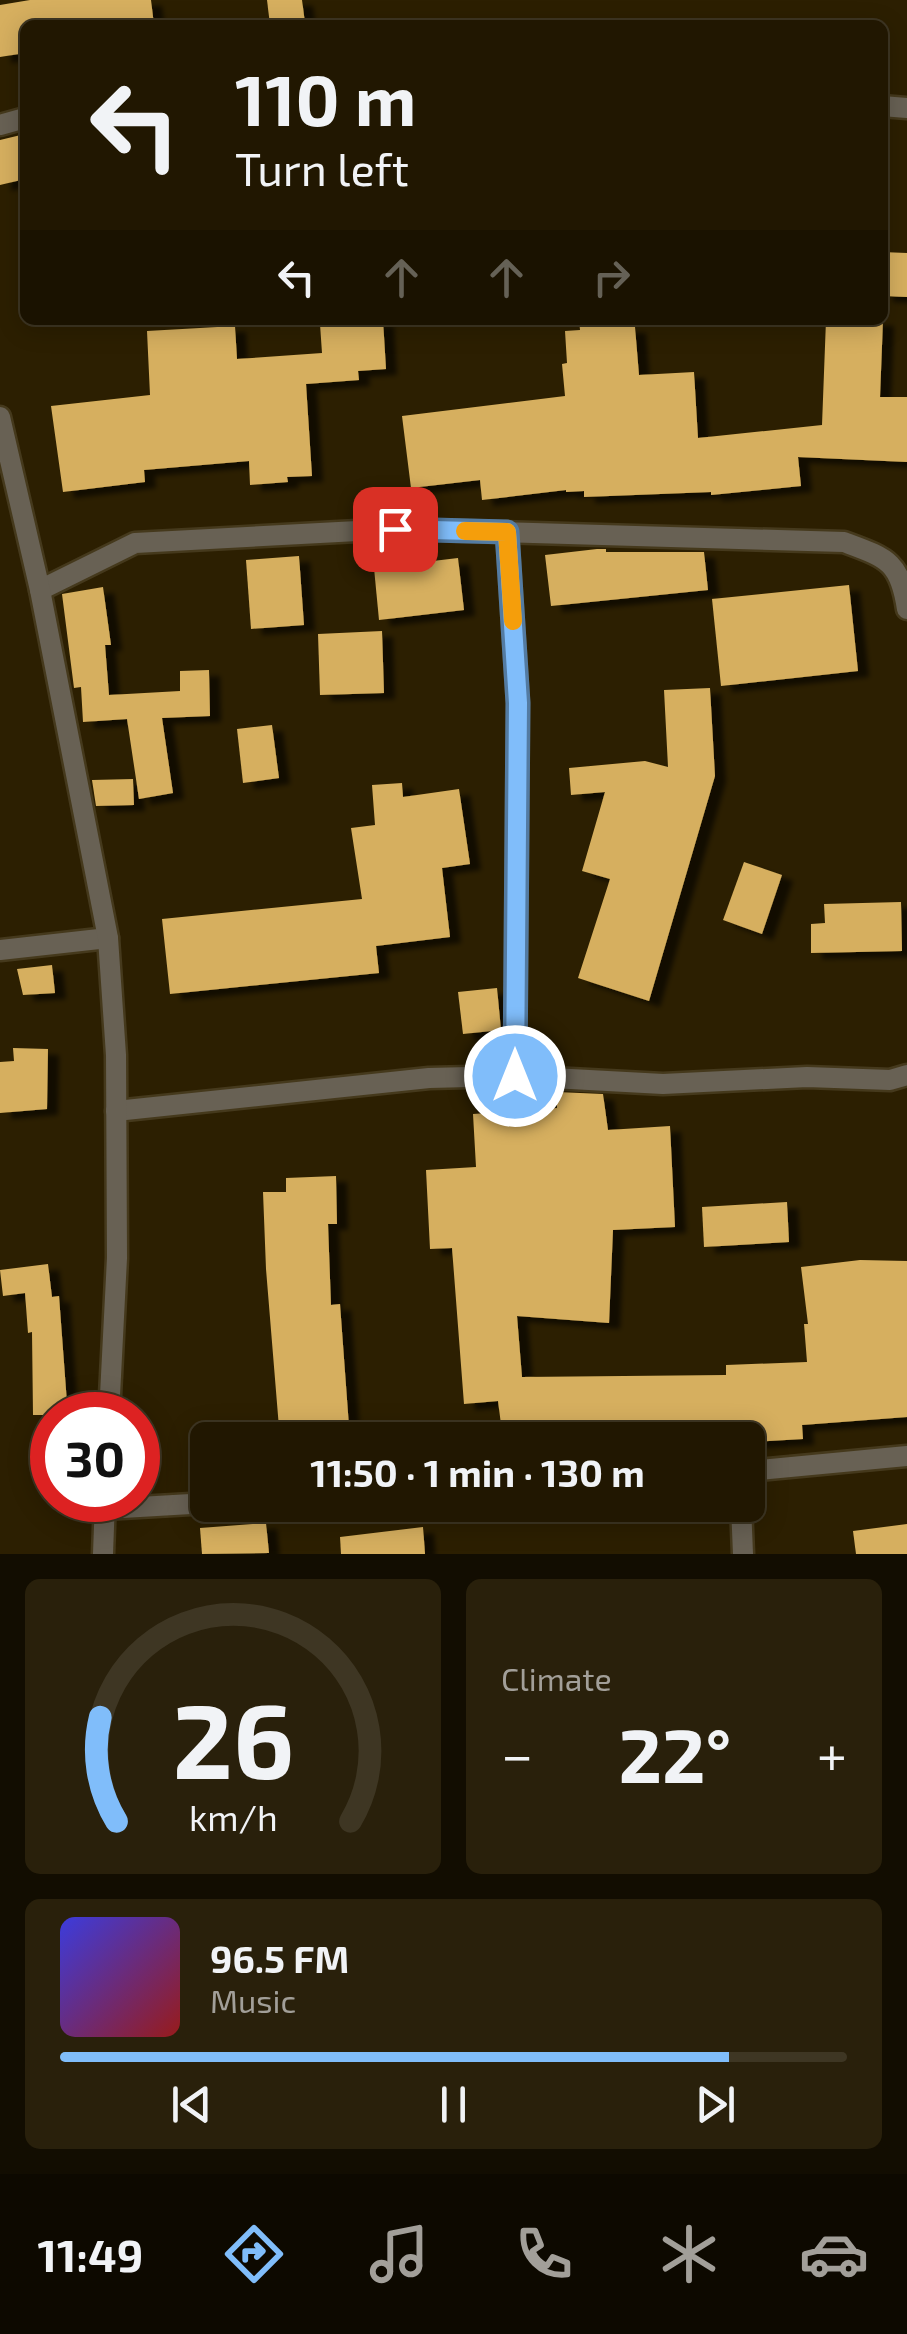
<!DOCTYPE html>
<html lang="en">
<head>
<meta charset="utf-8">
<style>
	:root { --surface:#211701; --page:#29200b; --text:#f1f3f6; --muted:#a29f99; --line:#3e3623; --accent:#80bdfa }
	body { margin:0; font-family:"Exo 2",sans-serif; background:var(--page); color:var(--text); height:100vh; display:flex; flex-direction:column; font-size:38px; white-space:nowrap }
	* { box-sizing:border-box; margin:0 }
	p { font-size:32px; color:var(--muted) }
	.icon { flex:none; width:55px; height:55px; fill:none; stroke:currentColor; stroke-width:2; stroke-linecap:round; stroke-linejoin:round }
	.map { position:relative; height:1554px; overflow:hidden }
	.drawer { display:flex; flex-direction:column; gap:25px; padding:25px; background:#120d01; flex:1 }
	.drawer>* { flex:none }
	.hud { position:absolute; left:20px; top:20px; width:868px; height:305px; border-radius:15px; box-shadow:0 5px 25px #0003,0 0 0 2px var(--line); background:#211701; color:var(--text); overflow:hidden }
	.speed { position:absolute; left:30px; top:1392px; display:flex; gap:20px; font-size:50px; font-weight:700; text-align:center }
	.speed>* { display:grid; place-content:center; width:130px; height:130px; border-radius:50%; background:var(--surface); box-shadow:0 5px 25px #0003,0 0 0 2px var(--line); line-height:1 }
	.speed .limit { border:15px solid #d22; background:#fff; color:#111 }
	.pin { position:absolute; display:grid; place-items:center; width:85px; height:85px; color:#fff; margin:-42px; border-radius:20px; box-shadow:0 5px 15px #0006 }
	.me { position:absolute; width:110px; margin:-55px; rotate:0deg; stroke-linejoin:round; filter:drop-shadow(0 0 8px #0008) }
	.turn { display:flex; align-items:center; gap:35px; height:210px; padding:0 50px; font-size:45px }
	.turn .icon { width:130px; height:130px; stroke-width:2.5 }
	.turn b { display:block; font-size:70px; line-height:85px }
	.lanes { display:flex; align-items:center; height:95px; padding:0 50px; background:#0003; justify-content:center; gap:50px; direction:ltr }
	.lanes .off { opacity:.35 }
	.big { font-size:75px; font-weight:700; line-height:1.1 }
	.drawer .widget { flex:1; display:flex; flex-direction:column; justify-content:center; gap:15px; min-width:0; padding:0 35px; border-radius:15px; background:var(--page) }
	.drawer .dial { align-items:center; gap:0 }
	.dial svg { height:260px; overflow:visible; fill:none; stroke:var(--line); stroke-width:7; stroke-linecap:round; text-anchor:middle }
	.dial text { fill:var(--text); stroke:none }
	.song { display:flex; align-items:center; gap:30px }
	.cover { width:120px; height:120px; border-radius:15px; background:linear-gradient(135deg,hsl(240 70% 55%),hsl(0 70% 35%)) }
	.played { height:10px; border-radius:5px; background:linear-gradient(90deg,var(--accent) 85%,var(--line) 85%) }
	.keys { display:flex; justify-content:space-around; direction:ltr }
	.heat { display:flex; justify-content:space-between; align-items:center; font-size:55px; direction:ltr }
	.drawer .tiles { flex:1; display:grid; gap:25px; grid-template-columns:1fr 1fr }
	.widget:last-child { grid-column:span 2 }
	.trip { position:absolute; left:190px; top:1422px; width:575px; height:100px; border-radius:15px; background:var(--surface); box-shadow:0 5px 25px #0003,0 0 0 2px var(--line); font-weight:700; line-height:100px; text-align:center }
	.tab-bar { display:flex; height:160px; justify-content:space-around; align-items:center; background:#0d0900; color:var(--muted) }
	.tab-bar .icon { width:70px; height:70px }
	.tab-bar .selected { color:var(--accent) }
	.tab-bar b { font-size:45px; color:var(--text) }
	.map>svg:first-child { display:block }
	.building { fill:#d6af5e; filter:url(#shadow) }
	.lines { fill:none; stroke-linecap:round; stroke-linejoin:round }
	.minor-casing { stroke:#45391c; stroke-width:25 }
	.tertiary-casing { stroke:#45391c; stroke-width:25 }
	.minor { stroke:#686154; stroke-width:20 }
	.tertiary { stroke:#686154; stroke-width:20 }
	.route-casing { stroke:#537ba2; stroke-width:25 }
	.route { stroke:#80bdfa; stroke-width:18 }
	.slow { stroke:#f59e0b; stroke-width:18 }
</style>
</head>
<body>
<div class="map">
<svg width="907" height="1554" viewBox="0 0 907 1554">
	<defs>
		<filter id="shadow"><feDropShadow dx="11" dy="6" stdDeviation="2.5" flood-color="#0009"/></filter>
	</defs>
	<rect width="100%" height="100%" fill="#2c1f01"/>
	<!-- building -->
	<g class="building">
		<path d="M 30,0 L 151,0 L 154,25 L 25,25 L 25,53 L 0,57 L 0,5 Z"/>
		<path d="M 267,0 L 302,0 L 305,23 L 270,25 Z"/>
		<path d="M 25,134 L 25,179 L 0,185 L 0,140 Z"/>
		<path d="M 882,252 L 907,253 L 907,297 L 882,296 Z"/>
		<path d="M 383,320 L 386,369 L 358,371 L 359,380 L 306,384 L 312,476 L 287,477 L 288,482 L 250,485 L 249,461 L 144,470 L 145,482 L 63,492 L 51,406 L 150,395 L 147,331 L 235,326 L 237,359 L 322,353 L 320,324 Z"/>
		<path d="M 579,320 L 621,320 L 622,327 L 635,327 L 639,375 L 694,372 L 698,438 L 822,425 L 826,320 L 883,320 L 880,397 L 907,397 L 907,462 L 798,457 L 801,486 L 711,495 L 711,492 L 584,497 L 584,491 L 566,492 L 566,490 L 482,500 L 480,480 L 411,488 L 402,416 L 565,396 L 562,364 L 567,363 L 565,331 L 580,330 Z"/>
		<path d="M 597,549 L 606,549 L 606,552 L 704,552 L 708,590 L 551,606 L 545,555 Z"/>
		<path d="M 299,556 L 304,625 L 251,629 L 246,560 Z"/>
		<path d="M 458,558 L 464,610 L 379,620 L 374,568 Z"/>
		<path d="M 849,585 L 858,671 L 721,686 L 712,599 Z"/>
		<path d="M 103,587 L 111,645 L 105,645 L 109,695 L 180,691 L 180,671 L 209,670 L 210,716 L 162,718 L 173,793 L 139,799 L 127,719 L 83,722 L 81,687 L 74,688 L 62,594 Z"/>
		<path d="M 382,631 L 384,693 L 320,695 L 318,634 Z"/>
		<path d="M 710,688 L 715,776 L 649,1001 L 578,978 L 610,879 L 582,871 L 605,792 L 571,795 L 569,768 L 645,761 L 668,767 L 664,690 Z"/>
		<path d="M 272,725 L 279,778 L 243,783 L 237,729 Z"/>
		<path d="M 133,779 L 134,805 L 96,806 L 92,780 Z"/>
		<path d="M 402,783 L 403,797 L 459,789 L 470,864 L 442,868 L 450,937 L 376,946 L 379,973 L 170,994 L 162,919 L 362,899 L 351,828 L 375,825 L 372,785 Z"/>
		<path d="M 744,862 L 782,875 L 762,934 L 723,920 Z"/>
		<path d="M 901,902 L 902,951 L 811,953 L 811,924 L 825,923 L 824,904 Z"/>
		<path d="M 52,965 L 55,993 L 23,995 L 17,969 Z"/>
		<path d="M 497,988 L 501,1030 L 463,1034 L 458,992 Z"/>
		<path d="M 13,1048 L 48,1049 L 47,1109 L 0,1113 L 0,1062 L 14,1061 Z"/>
		<path d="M 557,1092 L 603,1094 L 608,1130 L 670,1126 L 675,1227 L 613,1230 L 609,1323 L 517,1316 L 522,1377 L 726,1375 L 726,1365 L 807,1362 L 804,1324 L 808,1324 L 801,1267 L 860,1260 L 907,1261 L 907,1417 L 802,1425 L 803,1439 L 752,1442 L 752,1436 L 632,1435 L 632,1432 L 532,1435 L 532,1440 L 503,1440 L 498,1401 L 464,1404 L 452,1248 L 430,1249 L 426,1170 L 476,1167 L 473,1114 L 557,1108 Z"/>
		<path d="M 336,1176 L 337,1224 L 328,1224 L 331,1305 L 340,1304 L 350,1440 L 280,1440 L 266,1269 L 263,1192 L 286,1192 L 286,1178 Z"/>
		<path d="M 787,1202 L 789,1242 L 704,1247 L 702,1207 Z"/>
		<path d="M 48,1264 L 52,1297 L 59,1296 L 67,1403 L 59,1403 L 59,1415 L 33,1415 L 32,1332 L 28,1333 L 25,1293 L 3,1296 L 0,1270 Z"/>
		<path d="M 266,1523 L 269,1553 L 202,1554 L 200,1528 Z"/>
		<path d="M 907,1524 L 907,1554 L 856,1554 L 853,1531 Z"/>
		<path d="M 423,1527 L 425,1554 L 341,1554 L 340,1537 Z"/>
	</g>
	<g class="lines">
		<defs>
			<g id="minor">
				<path d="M 882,106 L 907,108"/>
				<path d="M 0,125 L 25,118"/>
				<path d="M 507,532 L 518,703 L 515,1076"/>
				<path d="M 40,590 L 135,543 L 395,529 L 844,542 C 887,558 900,561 907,609"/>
				<path d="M 0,950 L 108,938"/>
				<path d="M 116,1111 L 429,1078 L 515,1076 L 663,1084 L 807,1077 L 890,1080 L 907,1075"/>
				<path d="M 748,1471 L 907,1456"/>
				<path d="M 741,1505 L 743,1554"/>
				<path d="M 105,1509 L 208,1503"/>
			</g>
			<g id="tertiary">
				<path d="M 0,417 L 40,590 L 108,938 L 116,1055 L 117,1258 L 109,1415"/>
				<path d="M 103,1554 L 105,1500"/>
			</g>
		</defs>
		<!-- minor casing -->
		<use href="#minor" class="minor-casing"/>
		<!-- tertiary casing -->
		<use href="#tertiary" class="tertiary-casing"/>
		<!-- minor -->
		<use href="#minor" class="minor"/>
		<!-- tertiary -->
		<use href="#tertiary" class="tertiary"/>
	</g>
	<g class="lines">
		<defs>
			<path id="route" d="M 395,529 L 507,532 L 518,703 L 515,1076"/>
		</defs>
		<!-- route casing -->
		<use href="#route" class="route-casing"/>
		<!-- route -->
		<use href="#route" class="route"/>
		<!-- slow -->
		<path class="slow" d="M 465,531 L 507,532 L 513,621"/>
	</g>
</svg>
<div class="speed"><div class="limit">30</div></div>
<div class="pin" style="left:395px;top:529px;background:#d93025"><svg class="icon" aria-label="arrive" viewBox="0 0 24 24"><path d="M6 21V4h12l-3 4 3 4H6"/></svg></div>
<svg class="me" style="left:515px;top:1076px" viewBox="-20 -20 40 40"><circle r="17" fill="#80bdfa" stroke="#fff" stroke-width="3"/><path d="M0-11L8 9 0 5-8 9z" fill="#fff"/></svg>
<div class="trip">11:50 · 1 min · 130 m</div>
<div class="hud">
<div class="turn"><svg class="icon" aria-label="left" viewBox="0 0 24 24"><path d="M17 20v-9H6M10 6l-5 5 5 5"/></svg><div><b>110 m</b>Turn left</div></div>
<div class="lanes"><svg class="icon" aria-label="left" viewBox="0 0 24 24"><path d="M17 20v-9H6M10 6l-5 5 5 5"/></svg><svg class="icon off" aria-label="ahead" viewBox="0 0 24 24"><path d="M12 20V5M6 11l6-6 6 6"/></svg><svg class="icon off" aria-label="ahead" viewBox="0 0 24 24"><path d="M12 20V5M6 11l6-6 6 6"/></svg><svg class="icon off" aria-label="right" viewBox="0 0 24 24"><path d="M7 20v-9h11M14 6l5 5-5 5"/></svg></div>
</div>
</div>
<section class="drawer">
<div class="tiles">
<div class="widget dial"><svg viewBox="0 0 100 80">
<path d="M14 69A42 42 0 1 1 86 69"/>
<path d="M14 69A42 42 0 0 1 9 37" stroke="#80bdfa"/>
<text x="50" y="56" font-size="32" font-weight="700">26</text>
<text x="50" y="72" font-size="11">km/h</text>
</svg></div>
<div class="widget"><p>Climate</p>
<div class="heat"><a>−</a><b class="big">22°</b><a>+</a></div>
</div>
<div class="widget">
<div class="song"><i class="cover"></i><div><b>96.5 FM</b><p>Music</p></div></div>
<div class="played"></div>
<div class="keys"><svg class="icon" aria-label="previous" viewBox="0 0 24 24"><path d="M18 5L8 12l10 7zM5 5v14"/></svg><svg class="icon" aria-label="pause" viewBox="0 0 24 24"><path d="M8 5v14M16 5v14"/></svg><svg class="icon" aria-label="next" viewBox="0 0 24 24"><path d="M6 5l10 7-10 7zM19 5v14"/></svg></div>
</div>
</div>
</section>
<nav class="tab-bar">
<b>11:49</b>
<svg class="icon selected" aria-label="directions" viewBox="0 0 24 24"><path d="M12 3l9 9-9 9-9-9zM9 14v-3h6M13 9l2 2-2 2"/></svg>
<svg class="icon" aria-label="music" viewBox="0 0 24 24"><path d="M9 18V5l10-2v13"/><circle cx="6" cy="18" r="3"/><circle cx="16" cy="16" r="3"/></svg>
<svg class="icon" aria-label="phone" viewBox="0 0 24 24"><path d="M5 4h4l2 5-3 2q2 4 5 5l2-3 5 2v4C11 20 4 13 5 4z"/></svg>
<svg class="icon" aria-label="climate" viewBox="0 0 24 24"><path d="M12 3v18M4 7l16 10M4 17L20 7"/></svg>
<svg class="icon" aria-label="car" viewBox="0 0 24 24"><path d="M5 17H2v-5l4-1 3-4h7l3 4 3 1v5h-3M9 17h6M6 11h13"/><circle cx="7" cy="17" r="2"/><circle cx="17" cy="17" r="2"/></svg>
</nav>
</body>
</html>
